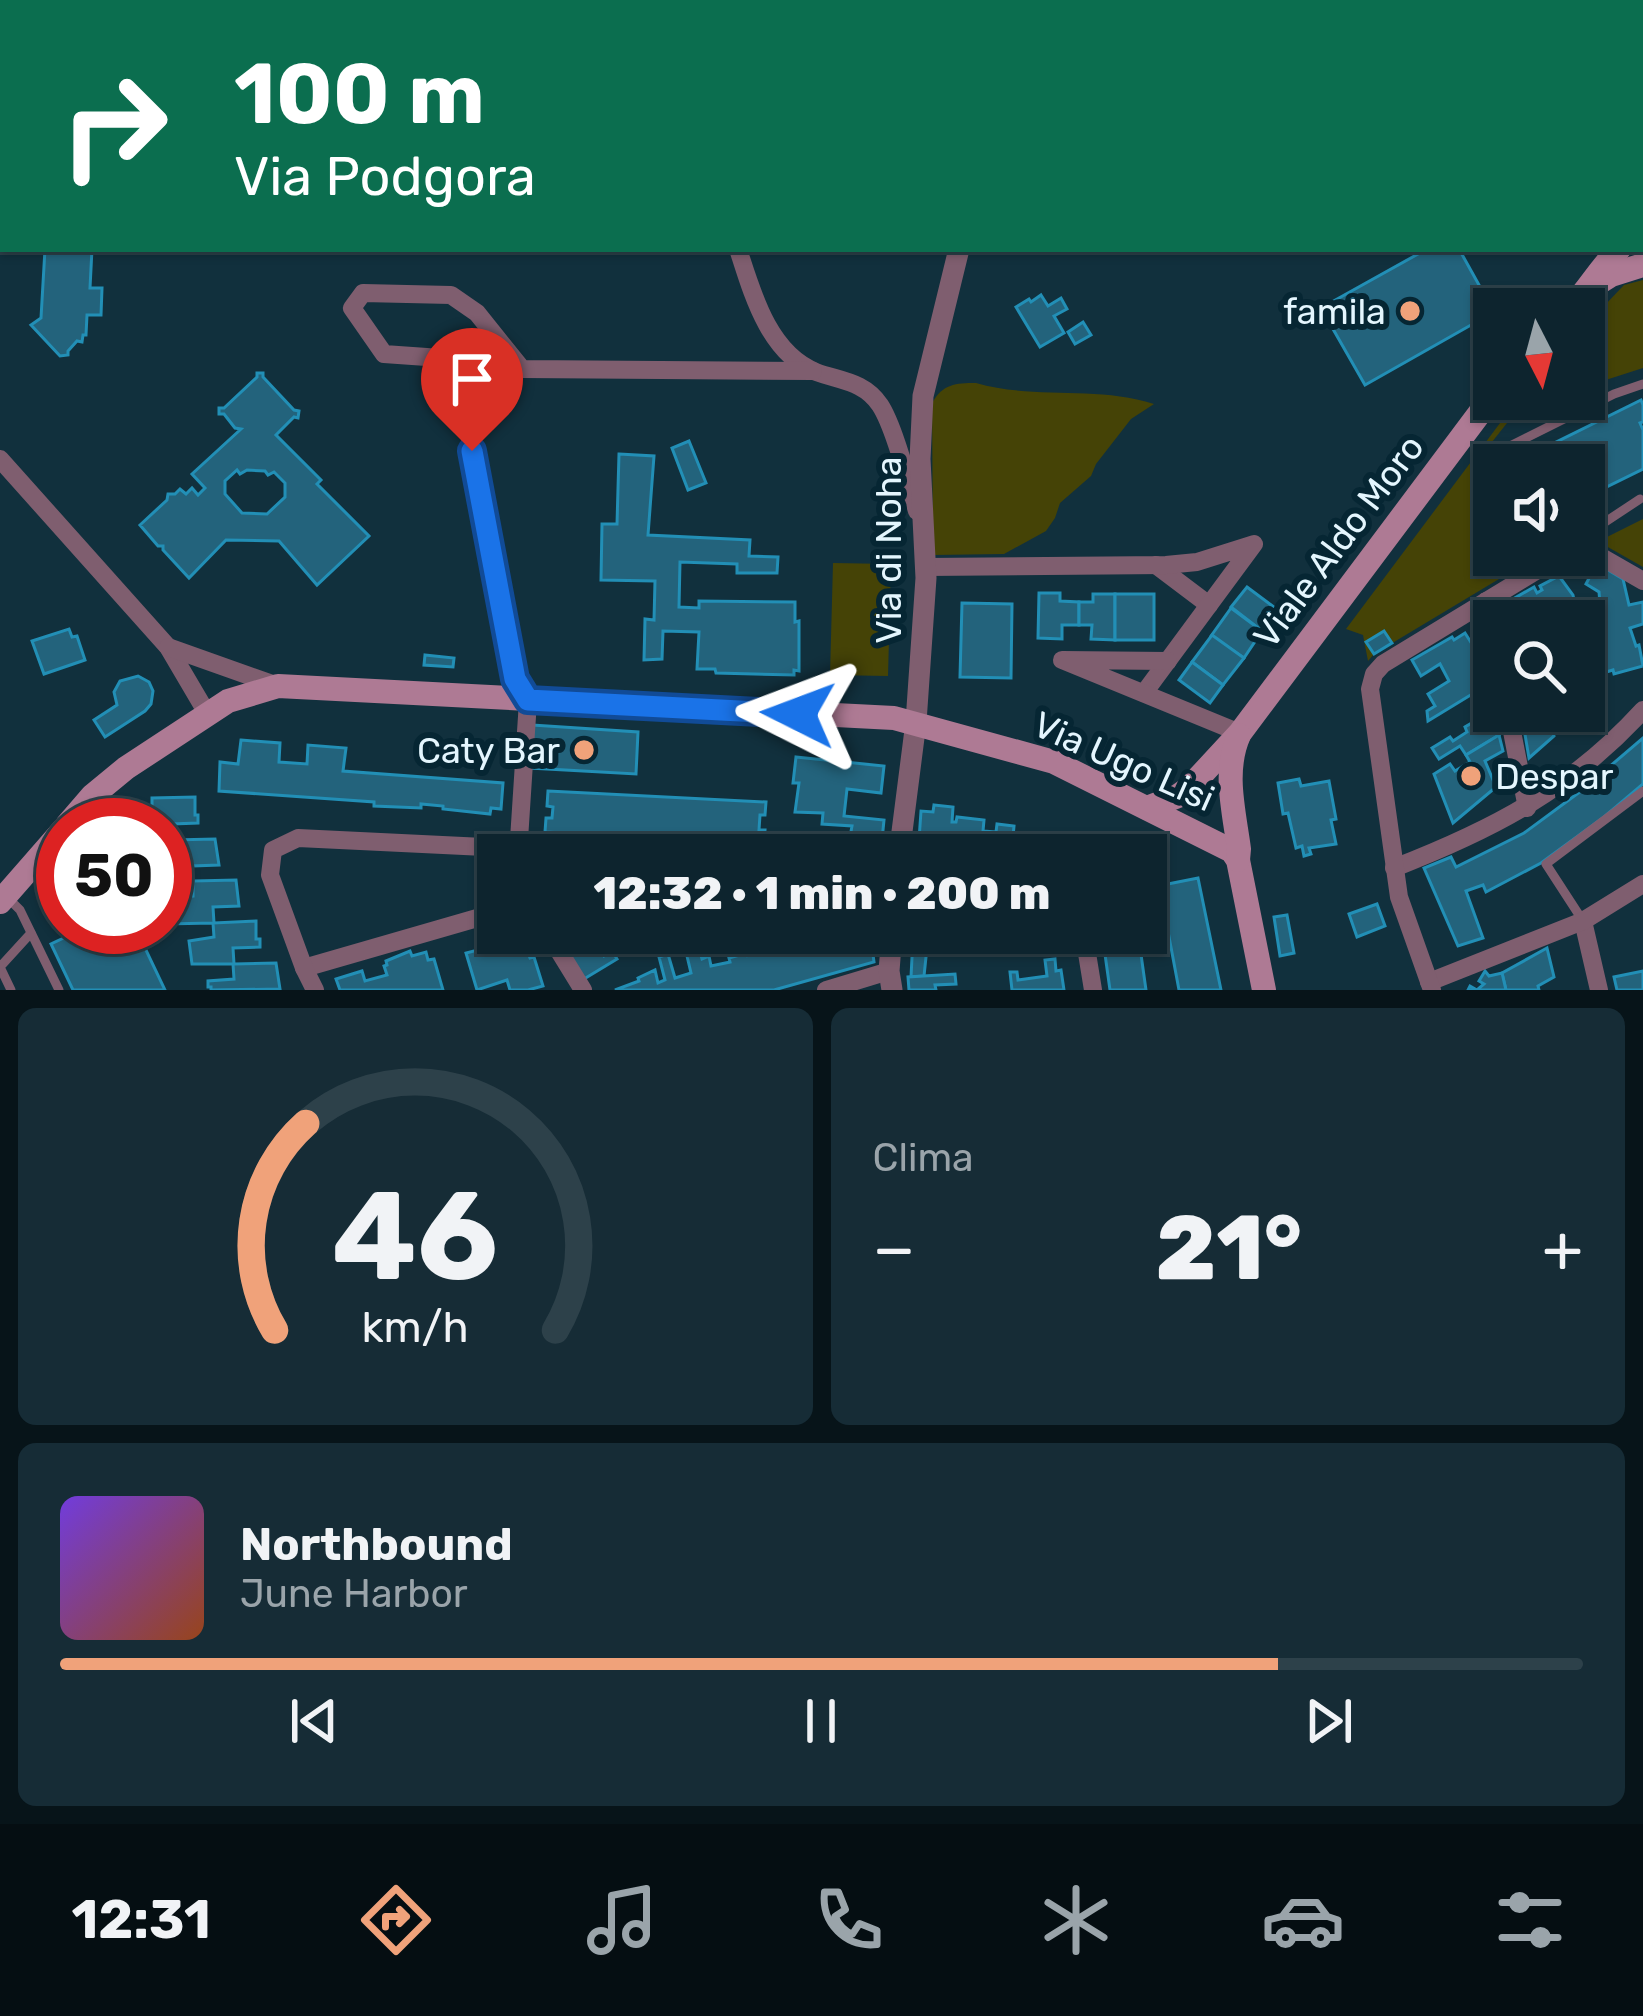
<!DOCTYPE html>
<html lang="it">
<head>
<meta charset="utf-8">
<style>
	:root { --surface:#0d242e; --page:#162c36; --text:#f1f3f6; --muted:#9aa4aa; --line:#2d414a; --accent:#f0a27a }
	body { margin:0; font-family:Rubik,sans-serif; background:var(--page); color:var(--text); height:100vh; display:flex; flex-direction:column; font-size:45px; white-space:nowrap }
	* { box-sizing:border-box; margin:0 }
	p { font-size:39px; color:var(--muted) }
	.icon { flex:none; width:66px; height:66px; fill:none; stroke:currentColor; stroke-width:2; stroke-linecap:round; stroke-linejoin:round }
	.map { position:relative; height:990px; overflow:hidden }
	.sheet { display:flex; flex-direction:column; gap:18px; padding:18px; background:#071419; flex:1 }
	.sheet>* { flex:none }
	.guide { position:absolute; left:0px; top:0px; width:1644px; height:252px; box-shadow:0 3px 9px #0004,0 0 0 3px var(--line); background:#0b6e4f; color:#fff; overflow:hidden }
	.needle { width:78px; rotate:174deg }
	.buttons { position:absolute; left:1473px; top:288px; display:grid; gap:24px }
	.buttons a { display:grid; place-items:center; width:132px; height:132px; border-radius:0px; background:var(--surface); box-shadow:0 3px 9px #0004,0 0 0 3px var(--line); font-size:60px }
	.speed { position:absolute; left:36px; top:798px; display:flex; gap:24px; font-size:60px; font-weight:700; text-align:center }
	.speed>* { display:grid; place-content:center; width:156px; height:156px; border-radius:50%; background:var(--surface); box-shadow:0 3px 9px #0004,0 0 0 3px var(--line); line-height:1 }
	.speed .limit { border:18px solid #d22; background:#fff; color:#111 }
	.pin { position:absolute; display:grid; place-items:center; width:102px; height:102px; color:#fff; margin:-123px -51px; border-radius:50% 50% 50% 0; rotate:-45deg; box-shadow:0 0 12px #0007 }
	.pin .icon { rotate:45deg }
	.me { position:absolute; width:132px; margin:-66px; rotate:273deg; stroke-linejoin:round; filter:drop-shadow(0 0 9px #0008) }
	.turn { display:flex; align-items:center; gap:42px; height:252px; padding:0 36px; font-size:54px }
	.turn .icon { width:156px; height:156px; stroke-width:2.5 }
	.turn b { display:block; font-size:84px; line-height:102px }
	.big { font-size:90px; font-weight:800; line-height:1.1 }
	.sheet .tile { flex:1; display:flex; flex-direction:column; justify-content:center; gap:18px; min-width:0; padding:0 42px; border-radius:18px; background:var(--page) }
	.sheet .dial { align-items:center; gap:0 }
	.dial svg { height:312px; overflow:visible; fill:none; stroke:var(--line); stroke-width:7; stroke-linecap:round; text-anchor:middle }
	.dial text { fill:var(--text); stroke:none }
	.song { display:flex; align-items:center; gap:36px }
	.cover { width:144px; height:144px; border-radius:18px; background:linear-gradient(135deg,hsl(260 70% 55%),hsl(20 70% 35%)) }
	.played { height:12px; border-radius:6px; background:linear-gradient(90deg,var(--accent) 80%,var(--line) 80%) }
	.keys { display:flex; justify-content:space-around; direction:ltr }
	.heat { display:flex; justify-content:space-between; align-items:center; font-size:66px; direction:ltr }
	.sheet .tiles { flex:1; display:grid; gap:18px; grid-template-columns:1fr 1fr }
	.tile:last-child { grid-column:span 2 }
	.trip { position:absolute; left:477px; top:834px; width:690px; height:120px; border-radius:0px; background:var(--surface); box-shadow:0 3px 9px #0004,0 0 0 3px var(--line); font-weight:800; line-height:120px; text-align:center }
	.dock { display:flex; height:192px; justify-content:space-around; align-items:center; background:#050e12; color:var(--muted) }
	.dock .icon { width:84px; height:84px }
	.dock .on { color:var(--accent) }
	.dock b { font-size:54px; color:var(--text) }
	.map>svg:first-child { display:block }
	.green { fill:#454306 }
	.building { fill:#23637c; stroke:#228fb6; stroke-width:3; fill-rule:evenodd }
	.lines { fill:none; stroke-linecap:round; stroke-linejoin:round }
	.path { stroke:#7e96a0; stroke-width:3; stroke-dasharray:6 9; stroke-linecap:butt }
	.service { stroke:#7f5e6f; stroke-width:9 }
	.minor { stroke:#7f5e6f; stroke-width:18 }
	.tertiary { stroke:#7f5e6f; stroke-width:21 }
	.secondary { stroke:#ae7a94; stroke-width:24 }
	.route-casing { stroke:#114b97; stroke-width:30 }
	.route { stroke:#1a73e8; stroke-width:21 }
	.poi-dot { fill:#f0a27a; stroke:#062633; stroke-width:4.5 }
	.labels { text-anchor:middle; stroke-width:12; stroke-linejoin:round; paint-order:stroke }
	.poi-label { font-size:36px; fill:#e4f6fe; stroke:#062633; text-anchor:end }
	.street-label { font-size:36px; fill:#e4f6fe; stroke:#062633 }
</style>
</head>
<body>
<div class="map">
<svg width="1643" height="990" viewBox="0 0 1643 990">
	<rect width="100%" height="100%" fill="#11303d"/>
	<!-- green -->
	<g class="green">
		<path d="M 1643,280 L 1643,368 L 1584,387 L 1584,327 L 1624,285 Z"/>
		<path d="M 976,383 C 1034,400 1096,385 1154,404 L 1131,419 L 1096,464 L 1091,476 L 1060,503 L 1055,518 L 1046,531 L 1004,554 L 933,555 L 932,403 C 943,384 955,383 976,383 Z"/>
		<path d="M 1518,399 L 1526,399 L 1473,466 L 1494,508 L 1494,555 L 1519,555 L 1524,564 L 1374,654 L 1368,661 L 1363,635 L 1346,629 Z"/>
		<path d="M 1643,519 L 1643,567 L 1599,542 L 1601,540 Z"/>
		<path d="M 833,563 L 891,564 L 888,676 L 830,675 Z"/>
	</g>
	<!-- building -->
	<g class="building">
		<path d="M 45,249 L 92,249 L 90,288 L 102,288 L 101,315 L 87,315 L 86,335 L 83,335 L 82,342 L 77,341 L 68,351 L 68,355 L 60,356 L 31,325 L 41,318 Z"/>
		<path d="M 1427,249 L 1459,249 L 1494,312 L 1365,385 L 1321,308 Z"/>
		<path d="M 1041,295 L 1048,306 L 1061,298 L 1067,309 L 1054,316 L 1064,333 L 1040,347 L 1016,307 L 1029,299 L 1031,302 Z"/>
		<path d="M 1083,322 L 1091,335 L 1075,344 L 1068,332 Z"/>
		<path d="M 257,373 L 263,373 L 263,377 L 294,410 L 299,411 L 298,418 L 294,417 L 276,435 L 321,480 L 317,484 L 369,536 L 317,585 L 279,541 L 226,540 L 189,578 L 163,550 L 163,546 L 158,546 L 140,525 L 167,500 L 168,494 L 175,494 L 180,489 L 186,494 L 192,488 L 198,495 L 205,488 L 192,474 L 241,429 L 235,428 L 224,414 L 219,414 L 219,408 L 224,408 L 257,377 ZM 237,470 L 240,474 L 247,470 L 265,471 L 268,475 L 274,472 L 285,483 L 285,497 L 267,514 L 242,513 L 225,494 L 225,481 Z"/>
		<path d="M 1641,400 L 1643,405 L 1643,422 L 1640,423 L 1643,430 L 1643,469 L 1584,498 L 1584,465 L 1515,465 L 1514,463 Z"/>
		<path d="M 689,441 L 706,483 L 688,490 L 672,448 Z"/>
		<path d="M 619,454 L 654,456 L 648,535 L 750,540 L 749,556 L 778,557 L 777,573 L 737,573 L 737,564 L 680,562 L 679,607 L 699,608 L 699,601 L 795,602 L 795,622 L 799,621 L 799,671 L 794,670 L 794,675 L 716,673 L 715,669 L 697,669 L 699,632 L 663,631 L 662,659 L 644,660 L 645,619 L 654,620 L 655,581 L 601,580 L 602,524 L 617,524 Z"/>
		<path d="M 1595,567 L 1602,570 L 1603,567 L 1623,579 L 1629,605 L 1643,602 L 1643,624 L 1630,628 L 1636,646 L 1639,645 L 1643,666 L 1614,674 L 1613,670 L 1596,675 L 1589,644 L 1584,644 L 1584,621 L 1556,621 L 1551,603 L 1532,614 L 1534,621 L 1502,621 L 1499,607 L 1534,587 L 1537,593 L 1542,590 L 1540,586 L 1559,576 L 1573,595 L 1576,610 L 1600,604 L 1599,592 L 1586,584 Z"/>
		<path d="M 1247,587 L 1278,610 L 1262,631 L 1231,607 Z"/>
		<path d="M 1039,593 L 1060,593 L 1060,601 L 1079,602 L 1079,625 L 1062,625 L 1062,639 L 1038,638 Z"/>
		<path d="M 1093,594 L 1115,594 L 1115,640 L 1091,639 L 1092,625 L 1079,625 L 1079,602 L 1093,602 Z"/>
		<rect x="1115" y="594" width="39" height="46"/>
		<path d="M 962,603 L 1012,604 L 1011,678 L 960,677 Z"/>
		<path d="M 1231,608 L 1262,631 L 1244,658 L 1211,636 Z"/>
		<path d="M 69,629 L 72,637 L 77,636 L 85,660 L 44,674 L 32,641 Z"/>
		<path d="M 1384,631 L 1392,643 L 1374,654 L 1366,642 Z"/>
		<path d="M 1465,633 L 1484,663 L 1487,685 L 1428,721 L 1427,711 L 1435,706 L 1428,694 L 1449,681 L 1440,664 L 1421,676 L 1412,660 L 1452,637 L 1454,640 Z"/>
		<path d="M 1212,635 L 1244,658 L 1223,685 L 1192,662 Z"/>
		<path d="M 425,655 L 454,658 L 453,667 L 424,665 Z"/>
		<path d="M 1192,662 L 1223,685 L 1210,703 L 1179,680 Z"/>
		<path d="M 138,676 L 149,682 L 153,691 L 151,704 L 145,711 L 105,737 L 94,720 L 117,705 L 114,692 L 120,681 Z"/>
		<path d="M 1494,710 L 1497,711 L 1499,723 L 1493,726 L 1499,735 L 1466,755 L 1460,746 L 1439,759 L 1432,748 L 1450,737 L 1453,741 L 1467,732 L 1465,727 Z"/>
		<path d="M 1521,711 L 1564,711 L 1565,718 L 1572,712 L 1577,717 L 1567,726 L 1562,721 L 1552,729 L 1554,736 L 1529,758 Z"/>
		<path d="M 532,725 L 638,732 L 636,774 L 530,768 Z"/>
		<path d="M 1499,735 L 1503,751 L 1485,761 L 1496,787 L 1453,823 L 1434,774 L 1450,764 L 1455,771 L 1470,762 L 1466,755 Z"/>
		<path d="M 1643,738 L 1643,784 L 1604,817 L 1541,863 L 1486,892 L 1483,885 L 1466,891 L 1483,938 L 1458,946 L 1424,868 L 1451,857 L 1456,867 L 1524,833 L 1581,791 Z"/>
		<path d="M 241,740 L 280,743 L 279,762 L 307,764 L 308,745 L 346,748 L 343,771 L 503,783 L 501,809 L 491,808 L 490,814 L 443,809 L 443,806 L 421,804 L 421,808 L 374,806 L 374,802 L 219,791 L 220,762 L 238,764 Z"/>
		<path d="M 796,757 L 884,766 L 881,793 L 847,789 L 844,816 L 884,820 L 882,840 L 850,837 L 852,826 L 822,824 L 823,813 L 795,812 L 799,783 L 793,783 Z"/>
		<path d="M 1299,779 L 1301,786 L 1329,781 L 1336,819 L 1331,820 L 1336,844 L 1309,848 L 1311,854 L 1304,856 L 1302,846 L 1296,848 L 1288,813 L 1283,814 L 1278,783 Z"/>
		<path d="M 548,791 L 766,802 L 765,815 L 760,815 L 759,830 L 765,830 L 764,844 L 545,832 L 546,818 L 552,818 L 553,807 L 547,806 Z"/>
		<path d="M 195,797 L 195,815 L 198,815 L 198,823 L 172,824 L 172,840 L 215,839 L 219,865 L 192,866 L 193,881 L 236,880 L 239,906 L 213,907 L 214,923 L 256,921 L 256,939 L 260,939 L 260,947 L 233,948 L 234,964 L 276,963 L 280,989 L 211,990 L 211,987 L 208,987 L 208,981 L 234,979 L 233,964 L 192,964 L 189,941 L 214,937 L 213,923 L 165,924 L 165,897 L 193,896 L 193,882 L 165,881 L 165,854 L 172,854 L 172,840 L 165,840 L 165,825 L 130,825 L 130,822 L 126,822 L 126,814 L 152,812 L 152,798 Z"/>
		<path d="M 934,805 L 953,807 L 952,822 L 956,822 L 957,817 L 984,820 L 983,831 L 996,832 L 997,824 L 1014,826 L 1013,837 L 1045,840 L 1044,844 L 1116,849 L 1116,855 L 981,855 L 982,850 L 969,849 L 969,855 L 950,854 L 951,839 L 946,841 L 919,840 L 921,811 L 933,812 Z"/>
		<path d="M 1198,878 L 1221,990 L 1179,990 L 1161,894 L 1165,894 L 1163,885 Z"/>
		<path d="M 1377,904 L 1385,926 L 1357,937 L 1349,914 Z"/>
		<path d="M 1287,915 L 1294,953 L 1280,956 L 1274,917 Z"/>
		<path d="M 87,927 L 135,927 L 165,990 L 73,990 L 51,944 Z"/>
		<path d="M 556,933 L 617,933 L 619,935 L 599,947 L 604,956 L 612,951 L 617,959 L 584,979 Z"/>
		<path d="M 776,933 L 856,933 L 850,935 L 854,948 L 872,947 L 874,962 L 774,990 L 615,990 L 639,981 L 638,978 L 655,970 L 658,983 L 665,980 L 659,957 L 668,954 L 675,978 L 691,973 L 687,956 L 700,952 L 702,959 L 709,956 L 711,966 L 730,962 L 729,958 L 740,955 L 736,939 L 746,936 L 748,955 L 760,948 L 759,942 L 768,940 L 773,955 L 782,952 Z"/>
		<path d="M 960,933 L 983,933 L 980,948 L 958,943 Z"/>
		<path d="M 1102,933 L 1138,933 L 1146,990 L 1110,990 Z"/>
		<path d="M 515,935 L 521,936 L 526,953 L 528,953 L 530,958 L 534,957 L 543,986 L 528,990 L 510,990 L 507,980 L 477,990 L 466,953 L 478,950 L 483,941 Z"/>
		<path d="M 913,938 L 928,938 L 924,976 L 911,977 Z"/>
		<path d="M 1547,948 L 1554,977 L 1538,986 L 1539,990 L 1506,990 L 1502,973 Z"/>
		<path d="M 410,951 L 412,956 L 426,952 L 428,960 L 434,959 L 443,990 L 340,990 L 336,979 L 362,971 L 365,981 L 387,975 L 384,966 L 387,965 L 386,961 Z"/>
		<path d="M 1055,959 L 1056,971 L 1061,970 L 1064,990 L 1012,990 L 1010,972 L 1017,972 L 1018,980 L 1047,976 L 1045,960 Z"/>
		<path d="M 1485,971 L 1489,976 L 1502,973 L 1506,990 L 1468,990 L 1470,986 L 1477,990 L 1484,984 L 1479,981 Z"/>
		<path d="M 1643,971 L 1643,990 L 1617,990 L 1614,977 Z"/>
		<path d="M 955,974 L 956,984 L 935,985 L 936,990 L 909,990 L 908,977 Z"/>
	</g>
	<g class="lines">
		<!-- path -->
		<path class="path" d="M 705,0 L 724,0"/>
		<!-- service -->
		<g class="service">
			<path d="M 1495,465 L 1490,456 L 1614,394 L 1643,384"/>
			<path d="M 1584,523 L 1597,517 L 1607,520"/>
			<path d="M 1584,536 L 1640,499"/>
			<path d="M 6,896 L 20,910 L 59,990"/>
			<path d="M 1583,921 L 1546,864 L 1643,791"/>
			<path d="M 11,990 L 0,967 L 31,933"/>
		</g>
		<!-- minor -->
		<g class="minor">
			<path d="M 69,0 L 72,3"/>
			<path d="M 637,0 L 638,3"/>
			<path d="M 1534,0 L 1539,3"/>
			<path d="M 1641,93 L 1643,95"/>
			<path d="M 0,96 L 3,94"/>
			<path d="M 1641,143 L 1643,127"/>
			<path d="M 738,249 C 752,292 768,353 816,372 C 840,381 864,381 880,405 C 894,426 909,485 917,511"/>
			<path d="M 455,359 L 515,679 L 528,701 L 518,855"/>
			<path d="M 522,369 L 477,313 L 451,295 L 363,293 L 352,308 L 384,354 L 455,359 L 522,369 L 813,371"/>
			<path d="M 0,459 L 168,647 L 208,715"/>
			<path d="M 1584,550 L 1591,551 L 1643,581"/>
			<path d="M 1156,565 L 1209,605"/>
			<path d="M 925,567 L 1166,565 L 1197,562 L 1254,544 L 1144,693"/>
			<path d="M 1486,601 L 1494,640"/>
			<path d="M 168,647 L 278,686"/>
			<path d="M 1168,661 L 1062,660 L 1240,733"/>
			<path d="M 1508,711 L 1527,808"/>
			<path d="M 1394,868 C 1492,830 1570,790 1643,710"/>
			<path d="M 1583,921 L 1599,990"/>
			<path d="M 548,933 L 583,990"/>
			<path d="M 1076,933 L 1085,941 L 1093,990"/>
			<path d="M 304,968 L 498,912"/>
			<path d="M 1429,982 L 1583,921 L 1643,884"/>
			<path d="M 315,990 L 304,968 L 270,875 L 273,850 L 298,838 L 648,855"/>
			<path d="M 826,990 L 889,971"/>
			<path d="M 1432,990 L 1399,897 L 1370,689 L 1374,674 L 1383,664 L 1562,555"/>
		</g>
		<!-- tertiary -->
		<g class="tertiary">
			<path d="M 1015,3 L 1015,0"/>
			<path d="M 899,855 L 916,722 L 926,578 L 920,459 L 923,396 L 959,249"/>
			<path d="M 892,990 L 889,971 L 892,933"/>
		</g>
		<!-- secondary -->
		<g class="secondary">
			<path d="M 1641,227 L 1643,225"/>
			<path d="M 1595,285 L 1611,275 L 1643,265"/>
			<path d="M 1570,309 C 1588,290 1600,268 1619,249"/>
			<path d="M 1147,808 L 1178,796 L 1189,788 L 1240,733 L 1494,394"/>
			<path d="M 67,825 L 92,796 L 126,768 L 228,701 L 278,686 L 894,718 L 1054,762 L 1232,851 L 1238,860 L 1264,990"/>
			<path d="M 1238,860 L 1239,849 C 1234,811 1223,771 1239,735"/>
			<path d="M 0,902 L 63,830"/>
		</g>
	</g>
	<g class="lines">
		<defs>
			<path id="route" d="M 472,451 L 515,679 L 528,700 L 798,714"/>
		</defs>
		<!-- route casing -->
		<use href="#route" class="route-casing"/>
		<!-- route -->
		<use href="#route" class="route"/>
	</g>
	<!-- markers -->
	<g class="poi-dot">
		<circle cx="1410" cy="311" r="12"/>
		<circle cx="584" cy="750" r="12"/>
		<circle cx="1471" cy="776" r="12"/>
	</g>
	<g class="labels">
		<!-- poi labels -->
		<g class="poi-label">
			<text x="1386" y="324">famila</text>
			<text x="560" y="763">Caty Bar</text>
			<text x="1495" y="789" text-anchor="start">Despar</text>
		</g>
		<!-- street labels -->
		<g class="street-label">
			<text transform="translate(1338 541) rotate(-53)" y="13">Viale Aldo Moro</text>
			<text transform="translate(888 550) rotate(-90)" y="13">Via di Noha</text>
			<text transform="translate(1124 761) rotate(24)" y="13">Via Ugo Lisi</text>
		</g>
	</g>
</svg>
<div class="buttons">
<a><svg class="needle" viewBox="-14 -14 28 28"><path d="M0-13l5 13h-10z" fill="#e53935"/><path d="M0 13l5-13h-10z" fill="#9aa4aa"/></svg></a>
<a><svg class="icon" aria-label="sound" viewBox="0 0 24 24"><path d="M4 9h4l5-4v14l-5-4H4zM17 9q2 3 0 6"/></svg></a>
<a><svg class="icon" aria-label="search" viewBox="0 0 24 24"><circle cx="10" cy="10" r="6"/><path d="M15 15l6 6"/></svg></a>
</div>
<div class="speed"><div class="limit">50</div></div>
<div class="pin" style="left:472px;top:451px;background:#d93025"><svg class="icon" aria-label="arrive" viewBox="0 0 24 24"><path d="M6 21V4h12l-3 4 3 4H6"/></svg></div>
<svg class="me" style="left:798px;top:714px" viewBox="-20 -20 40 40"><path d="M0-17L14 15 0 8-14 15z" fill="#1a73e8" stroke="#fff" stroke-width="4"/></svg>
<div class="trip">12:32 · 1 min · 200 m</div>
<div class="guide">
<div class="turn"><svg class="icon" aria-label="right" viewBox="0 0 24 24"><path d="M7 20v-9h11M14 6l5 5-5 5"/></svg><div><b>100 m</b>Via Podgora</div></div>
</div>
</div>
<section class="sheet">
<div class="tiles">
<div class="tile dial"><svg viewBox="0 0 100 80">
<path d="M14 69A42 42 0 1 1 86 69"/>
<path d="M14 69A42 42 0 0 1 22 16" stroke="#f0a27a"/>
<text x="50" y="56" font-size="32" font-weight="700">46</text>
<text x="50" y="72" font-size="11">km/h</text>
</svg></div>
<div class="tile"><p>Clima</p>
<div class="heat"><a>−</a><b class="big">21°</b><a>+</a></div>
</div>
<div class="tile">
<div class="song"><i class="cover"></i><div><b>Northbound</b><p>June Harbor</p></div></div>
<div class="played"></div>
<div class="keys"><svg class="icon" aria-label="previous" viewBox="0 0 24 24"><path d="M18 5L8 12l10 7zM5 5v14"/></svg><svg class="icon" aria-label="pause" viewBox="0 0 24 24"><path d="M8 5v14M16 5v14"/></svg><svg class="icon" aria-label="next" viewBox="0 0 24 24"><path d="M6 5l10 7-10 7zM19 5v14"/></svg></div>
</div>
</div>
</section>
<nav class="dock">
<b>12:31</b>
<svg class="icon on" aria-label="directions" viewBox="0 0 24 24"><path d="M12 3l9 9-9 9-9-9zM9 14v-3h6M13 9l2 2-2 2"/></svg>
<svg class="icon" aria-label="music" viewBox="0 0 24 24"><path d="M9 18V5l10-2v13"/><circle cx="6" cy="18" r="3"/><circle cx="16" cy="16" r="3"/></svg>
<svg class="icon" aria-label="phone" viewBox="0 0 24 24"><path d="M5 4h4l2 5-3 2q2 4 5 5l2-3 5 2v4C11 20 4 13 5 4z"/></svg>
<svg class="icon" aria-label="climate" viewBox="0 0 24 24"><path d="M12 3v18M4 7l16 10M4 17L20 7"/></svg>
<svg class="icon" aria-label="car" viewBox="0 0 24 24"><path d="M5 17H2v-5l4-1 3-4h7l3 4 3 1v5h-3M9 17h6M6 11h13"/><circle cx="7" cy="17" r="2"/><circle cx="17" cy="17" r="2"/></svg>
<svg class="icon" aria-label="filters" viewBox="0 0 24 24"><path d="M4 7h16M4 17h16"/><circle cx="9" cy="7" r="2"/><circle cx="15" cy="17" r="2"/></svg>
</nav>
</body>
</html>
